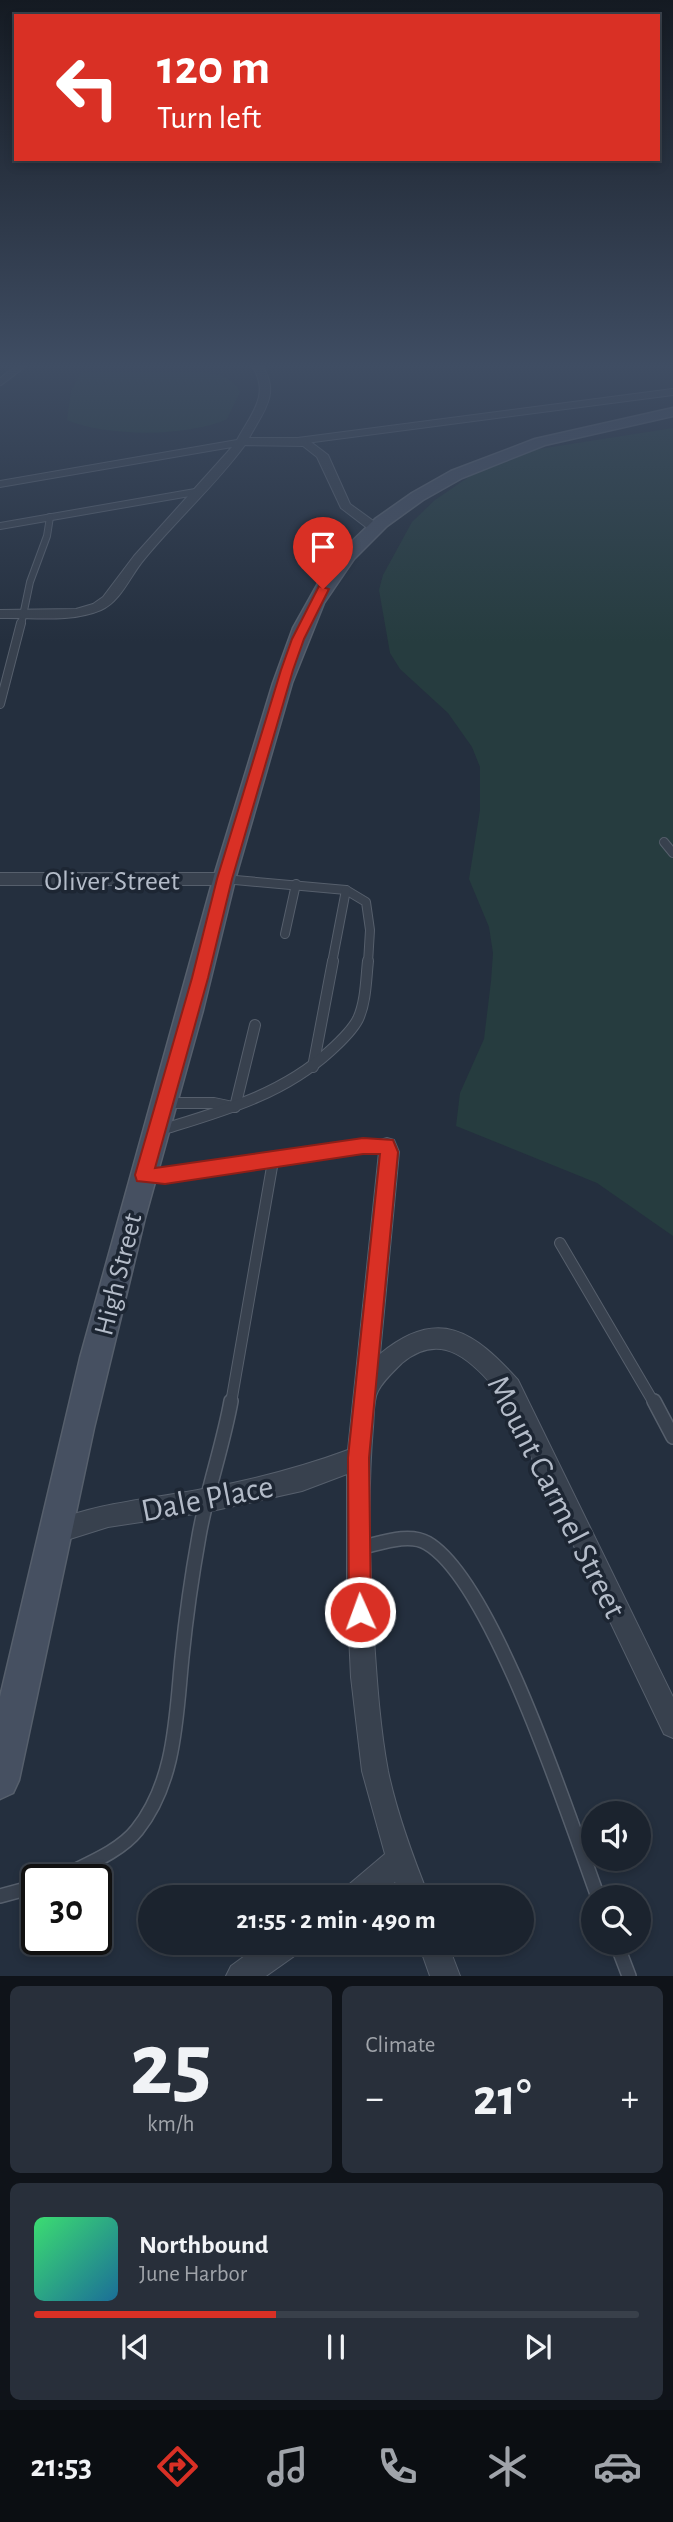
<!DOCTYPE html>
<html lang="en">
<head>
<meta charset="utf-8">
<style>
	:root { --surface:#1b232e; --page:#282f3a; --text:#f1f3f6; --muted:#a0a4aa; --line:#39404a; --accent:#d93025 }
	body { margin:0; font-family:"Alegreya Sans",sans-serif; background:var(--page); color:var(--text); height:100vh; display:flex; flex-direction:column; font-size:26px; white-space:nowrap }
	* { box-sizing:border-box; margin:0 }
	p { font-size:23px; color:var(--muted) }
	.icon { flex:none; width:38px; height:38px; fill:none; stroke:currentColor; stroke-width:2; stroke-linecap:round; stroke-linejoin:round }
	.map { position:relative; height:1976px; overflow:hidden }
	.panel { display:flex; flex-direction:column; gap:10px; padding:10px; background:#0f1319; flex:1 }
	.panel>* { flex:none }
	.hud { position:absolute; left:14px; top:14px; width:646px; height:147px; border-radius:0px; box-shadow:0 4px 10px #0003,0 0 0 2px var(--line); background:#d93025; color:#fff; overflow:hidden }
	.fabs { position:absolute; left:581px; top:1801px; display:grid; gap:14px }
	.fabs a { display:grid; place-items:center; width:70px; height:70px; border-radius:50%; background:var(--surface); box-shadow:0 4px 10px #0003,0 0 0 2px var(--line); font-size:35px }
	.speed { position:absolute; left:21px; top:1864px; display:flex; gap:14px; font-size:35px; font-weight:700; text-align:center }
	.speed>* { display:grid; place-content:center; width:91px; height:91px; border-radius:50%; background:var(--surface); box-shadow:0 4px 10px #0003,0 0 0 2px var(--line); line-height:1 }
	.speed .limit { border:4px solid #111; border-radius:10px; background:#fff; color:#111 }
	.pin { position:absolute; display:grid; place-items:center; width:60px; height:60px; color:#fff; margin:-72px -30px; border-radius:50% 50% 50% 0; rotate:-45deg; box-shadow:0 0 7px #0007 }
	.pin .icon { rotate:45deg }
	.me { position:absolute; width:77px; margin:-38px; rotate:358deg; stroke-linejoin:round; filter:drop-shadow(0 0 5px #0008) }
	.turn { display:flex; align-items:center; gap:24px; height:147px; padding:0 28px; font-size:32px }
	.turn .icon { width:91px; height:91px; stroke-width:2.5 }
	.turn b { display:block; font-size:49px; line-height:60px }
	.big { font-size:52px; font-weight:700; line-height:1.1 }
	.panel .card { flex:1; display:flex; flex-direction:column; justify-content:center; gap:10px; min-width:0; padding:0 24px; border-radius:10px; background:var(--page) }
	.panel .dial { align-items:center; gap:0 }
	.dial b { font-size:91px; line-height:1 }
	.song { display:flex; align-items:center; gap:21px }
	.cover { width:84px; height:84px; border-radius:10px; background:linear-gradient(135deg,hsl(140 70% 55%),hsl(200 70% 35%)) }
	.played { height:7px; border-radius:4px; background:linear-gradient(90deg,var(--accent) 40%,var(--line) 40%) }
	.keys { display:flex; justify-content:space-around; direction:ltr }
	.heat { display:flex; justify-content:space-between; align-items:center; font-size:38px; direction:ltr }
	.panel .tiles { flex:1; display:grid; gap:10px; grid-template-columns:1fr 1fr }
	.card:last-child { grid-column:span 2 }
	.trip { position:absolute; left:138px; top:1885px; width:396px; height:70px; border-radius:35px; background:var(--surface); box-shadow:0 4px 10px #0003,0 0 0 2px var(--line); font-weight:700; line-height:70px; text-align:center }
	.dock { display:flex; height:112px; justify-content:space-around; align-items:center; background:#0b0e12; color:var(--muted) }
	.dock .icon { width:49px; height:49px }
	.dock .current { color:var(--accent) }
	.dock b { font-size:32px; color:var(--text) }
	.map>svg:first-child { display:block }
	.green { fill:#263c3f }
	.lines { fill:none; stroke-linecap:round; stroke-linejoin:round }
	.lane-far3-casing { stroke:#565f6c; stroke-width:8 }
	.lane-far2-casing { stroke:#565f6c; stroke-width:10 }
	.lane-far1-casing { stroke:#565f6c; stroke-width:12 }
	.lane-casing { stroke:#565f6c; stroke-width:16 }
	.street-casing { stroke:#565f6c; stroke-width:2 }
	.secondary-casing { stroke:#565f6c; stroke-width:3 }
	.lane-far3 { stroke:#38414e; stroke-width:6 }
	.lane-far2 { stroke:#38414e; stroke-width:8 }
	.lane-far1 { stroke:#38414e; stroke-width:10 }
	.lane { stroke:#38414e; stroke-width:13 }
	.street { fill:#38414e; fill-rule:evenodd }
	.secondary { fill:#465061; fill-rule:evenodd }
	.route { fill:#d93025; stroke:#8d1f18; stroke-width:2 }
	.labels { text-anchor:middle; stroke-width:7; stroke-linejoin:round; paint-order:stroke }
	.street-label { font-size:28px; fill:#b4bcc9; stroke:#1d2633 }
	.near-street-label { font-size:33px; fill:#b4bcc9; stroke:#1d2633 }
</style>
</head>
<body>
<div class="map">
<svg width="673" height="1976" viewBox="0 0 673 1976">
	<rect width="100%" height="100%" fill="#242f3e"/>
	<!-- green -->
	<g class="green">
		<path d="M 203,372 C 219,375 232,376 240,392 L 227,419 C 188,437 106,437 67,420 L 71,391 L 81,373 Z"/>
		<path d="M 673,428 L 673,1236 L 597,1183 L 456,1126 L 460,1093 L 484,1039 L 491,981 L 493,953 L 489,927 L 469,879 L 480,810 L 480,767 L 472,747 L 448,713 L 400,669 L 390,653 L 379,590 L 383,575 L 412,522 L 435,500 L 476,472 L 526,451 Z"/>
	</g>
	<g class="lines">
		<defs>
			<g id="lane-far3">
				<path d="M 0,382 L 21,366"/>
				<path d="M 298,441 L 673,392"/>
				<path d="M 0,526 L 201,491"/>
				<path d="M 21,625 L 30,582 L 47,536 L 50,517"/>
			</g>
			<g id="lane-far2">
				<path d="M 0,704 L 21,623"/>
				<path d="M 664,842 L 673,853"/>
				<path d="M 224,879 L 346,890 L 366,902 L 370,930 L 368,963"/>
				<path d="M 285,934 L 296,884"/>
				<path d="M 332,963 L 346,890"/>
			</g>
			<g id="lane-far1">
				<path d="M 313,1067 L 333,961"/>
				<path d="M 167,1103 L 214,1103 L 233,1107"/>
				<path d="M 235,1107 L 255,1025"/>
				<path d="M 161,1130 C 222,1111 282,1095 330,1051 C 340,1042 352,1031 358,1019 C 366,1002 366,979 368,961"/>
				<path d="M 146,1175 L 165,1176 L 363,1146 L 387,1146"/>
				<path d="M 560,1243 L 654,1403"/>
				<path d="M 231,1403 L 273,1161"/>
			</g>
			<g id="lane">
				<path d="M 654,1401 L 673,1437"/>
				<path d="M 359,1548 C 379,1544 408,1532 427,1543 C 493,1581 570,1821 598,1897"/>
				<path d="M 56,1880 C 82,1866 119,1853 137,1830 C 176,1781 176,1716 182,1657 C 186,1617 192,1575 199,1536 C 207,1490 223,1446 231,1401"/>
				<path d="M 0,1896 L 37,1886"/>
				<path d="M 616,1942 L 629,1976"/>
			</g>
			<g id="street">
				<path d="M 252,366 L 262,366 C 281,393 263,412 249,438 L 298,438 L 311,442 L 328,455 L 350,504 L 379,525 L 379,531 L 371,531 L 341,508 L 317,457 L 303,446 L 245,445 C 214,487 175,521 142,562 C 130,577 120,602 101,610 C 71,623 32,617 0,618 L 0,610 L 76,609 L 93,604 L 103,597 L 134,556 L 232,447 L 0,487 L 0,481 L 237,440 C 251,414 271,394 252,366 Z"/>
				<path d="M 0,873 L 224,873 L 232,879 L 224,885 L 0,885 Z"/>
				<path d="M 387,1138 L 394,1140 L 399,1152 L 380,1354 C 438,1306 474,1331 518,1380 L 673,1697 L 673,1738 L 664,1734 L 502,1396 C 474,1364 444,1328 402,1363 C 394,1371 383,1381 378,1391 C 373,1400 374,1417 373,1427 C 367,1497 370,1569 374,1639 C 377,1683 380,1728 388,1771 C 397,1814 413,1857 429,1897 L 401,1897 L 395,1882 L 378,1897 L 342,1897 L 346,1887 L 385,1854 L 362,1771 L 351,1677 L 347,1591 L 347,1474 L 302,1491 L 207,1512 L 108,1527 L 54,1544 L 46,1540 L 42,1532 L 46,1524 C 98,1502 153,1499 208,1488 C 256,1479 302,1467 348,1450 L 379,1152 L 377,1146 L 380,1140 Z"/>
				<path d="M 264,1942 L 304,1942 L 300,1952 L 266,1976 L 226,1976 L 231,1966 Z"/>
				<path d="M 418,1942 L 447,1942 L 460,1976 L 430,1976 Z"/>
			</g>
			<path id="secondary" d="M 673,408 L 673,416 L 545,445 L 462,478 L 423,500 L 387,526 L 354,559 L 324,603 L 292,683 L 236,876 L 203,1010 L 145,1218 L 94,1428 L 19,1780 L 13,1793 L 0,1799 L 0,1697 L 80,1358 L 214,876 L 273,683 L 293,628 L 321,578 L 342,551 L 375,519 L 412,493 L 451,471 L 535,439 Z"/>
		</defs>
		<!-- lane-far3 casing -->
		<use href="#lane-far3" class="lane-far3-casing"/>
		<!-- lane-far2 casing -->
		<use href="#lane-far2" class="lane-far2-casing"/>
		<!-- lane-far1 casing -->
		<use href="#lane-far1" class="lane-far1-casing"/>
		<!-- lane casing -->
		<use href="#lane" class="lane-casing"/>
		<!-- street casing -->
		<use href="#street" class="street-casing"/>
		<!-- secondary casing -->
		<use href="#secondary" class="secondary-casing"/>
		<!-- lane-far3 -->
		<use href="#lane-far3" class="lane-far3"/>
		<!-- lane-far2 -->
		<use href="#lane-far2" class="lane-far2"/>
		<!-- lane-far1 -->
		<use href="#lane-far1" class="lane-far1"/>
		<!-- lane -->
		<use href="#lane" class="lane"/>
		<!-- street -->
		<use href="#street" class="street"/>
		<!-- secondary -->
		<use href="#secondary" class="secondary"/>
	</g>
	<!-- sky -->
	<linearGradient id="sky" x2="0" y2="1"><stop stop-color="#141a22"/><stop offset="0.57" stop-color="#3f4d63"/><stop offset="1" stop-color="#3f4d63" stop-opacity="0"/></linearGradient>
	<rect width="673" height="642" fill="url(#sky)"/>
	<!-- route -->
	<path class="route" d="M 319,586 L 329,589 L 304,639 L 293,670 L 232,879 L 208,978 L 155,1168 L 363,1138 L 393,1140 L 398,1152 L 369,1458 L 371,1612 L 368,1620 L 360,1624 L 352,1620 L 349,1612 L 348,1458 L 380,1154 L 363,1154 L 165,1184 L 137,1181 L 135,1175 L 192,978 L 217,879 L 281,670 L 292,639 Z"/>
	<g class="labels">
		<!-- street labels -->
		<g class="street-label">
			<text x="112" y="890">Oliver Street</text>
			<text transform="translate(117 1274) rotate(-76)" y="10">High Street</text>
		</g>
		<!-- near-street labels -->
		<g class="near-street-label">
			<text transform="translate(558 1496) rotate(63)" y="12">Mount Carmel Street</text>
			<text transform="translate(207 1497) rotate(-11)" y="12">Dale Place</text>
		</g>
	</g>
</svg>
<div class="fabs">
<a><svg class="icon" aria-label="sound" viewBox="0 0 24 24"><path d="M4 9h4l5-4v14l-5-4H4zM17 9q2 3 0 6"/></svg></a>
<a><svg class="icon" aria-label="search" viewBox="0 0 24 24"><circle cx="10" cy="10" r="6"/><path d="M15 15l6 6"/></svg></a>
</div>
<div class="speed"><div class="limit">30</div></div>
<div class="pin" style="left:323px;top:589px;background:#d93025"><svg class="icon" aria-label="arrive" viewBox="0 0 24 24"><path d="M6 21V4h12l-3 4 3 4H6"/></svg></div>
<svg class="me" style="left:360px;top:1612px" viewBox="-20 -20 40 40"><circle r="17" fill="#d93025" stroke="#fff" stroke-width="3"/><path d="M0-11L8 9 0 5-8 9z" fill="#fff"/></svg>
<div class="trip">21:55 · 2 min · 490 m</div>
<div class="hud">
<div class="turn"><svg class="icon" aria-label="left" viewBox="0 0 24 24"><path d="M17 20v-9H6M10 6l-5 5 5 5"/></svg><div><b>120 m</b>Turn left</div></div>
</div>
</div>
<section class="panel">
<div class="tiles">
<div class="card dial"><b>25</b><p>km/h</p></div>
<div class="card"><p>Climate</p>
<div class="heat"><a>−</a><b class="big">21°</b><a>+</a></div>
</div>
<div class="card">
<div class="song"><i class="cover"></i><div><b>Northbound</b><p>June Harbor</p></div></div>
<div class="played"></div>
<div class="keys"><svg class="icon" aria-label="previous" viewBox="0 0 24 24"><path d="M18 5L8 12l10 7zM5 5v14"/></svg><svg class="icon" aria-label="pause" viewBox="0 0 24 24"><path d="M8 5v14M16 5v14"/></svg><svg class="icon" aria-label="next" viewBox="0 0 24 24"><path d="M6 5l10 7-10 7zM19 5v14"/></svg></div>
</div>
</div>
</section>
<nav class="dock">
<b>21:53</b>
<svg class="icon current" aria-label="directions" viewBox="0 0 24 24"><path d="M12 3l9 9-9 9-9-9zM9 14v-3h6M13 9l2 2-2 2"/></svg>
<svg class="icon" aria-label="music" viewBox="0 0 24 24"><path d="M9 18V5l10-2v13"/><circle cx="6" cy="18" r="3"/><circle cx="16" cy="16" r="3"/></svg>
<svg class="icon" aria-label="phone" viewBox="0 0 24 24"><path d="M5 4h4l2 5-3 2q2 4 5 5l2-3 5 2v4C11 20 4 13 5 4z"/></svg>
<svg class="icon" aria-label="climate" viewBox="0 0 24 24"><path d="M12 3v18M4 7l16 10M4 17L20 7"/></svg>
<svg class="icon" aria-label="car" viewBox="0 0 24 24"><path d="M5 17H2v-5l4-1 3-4h7l3 4 3 1v5h-3M9 17h6M6 11h13"/><circle cx="7" cy="17" r="2"/><circle cx="17" cy="17" r="2"/></svg>
</nav>
</body>
</html>
